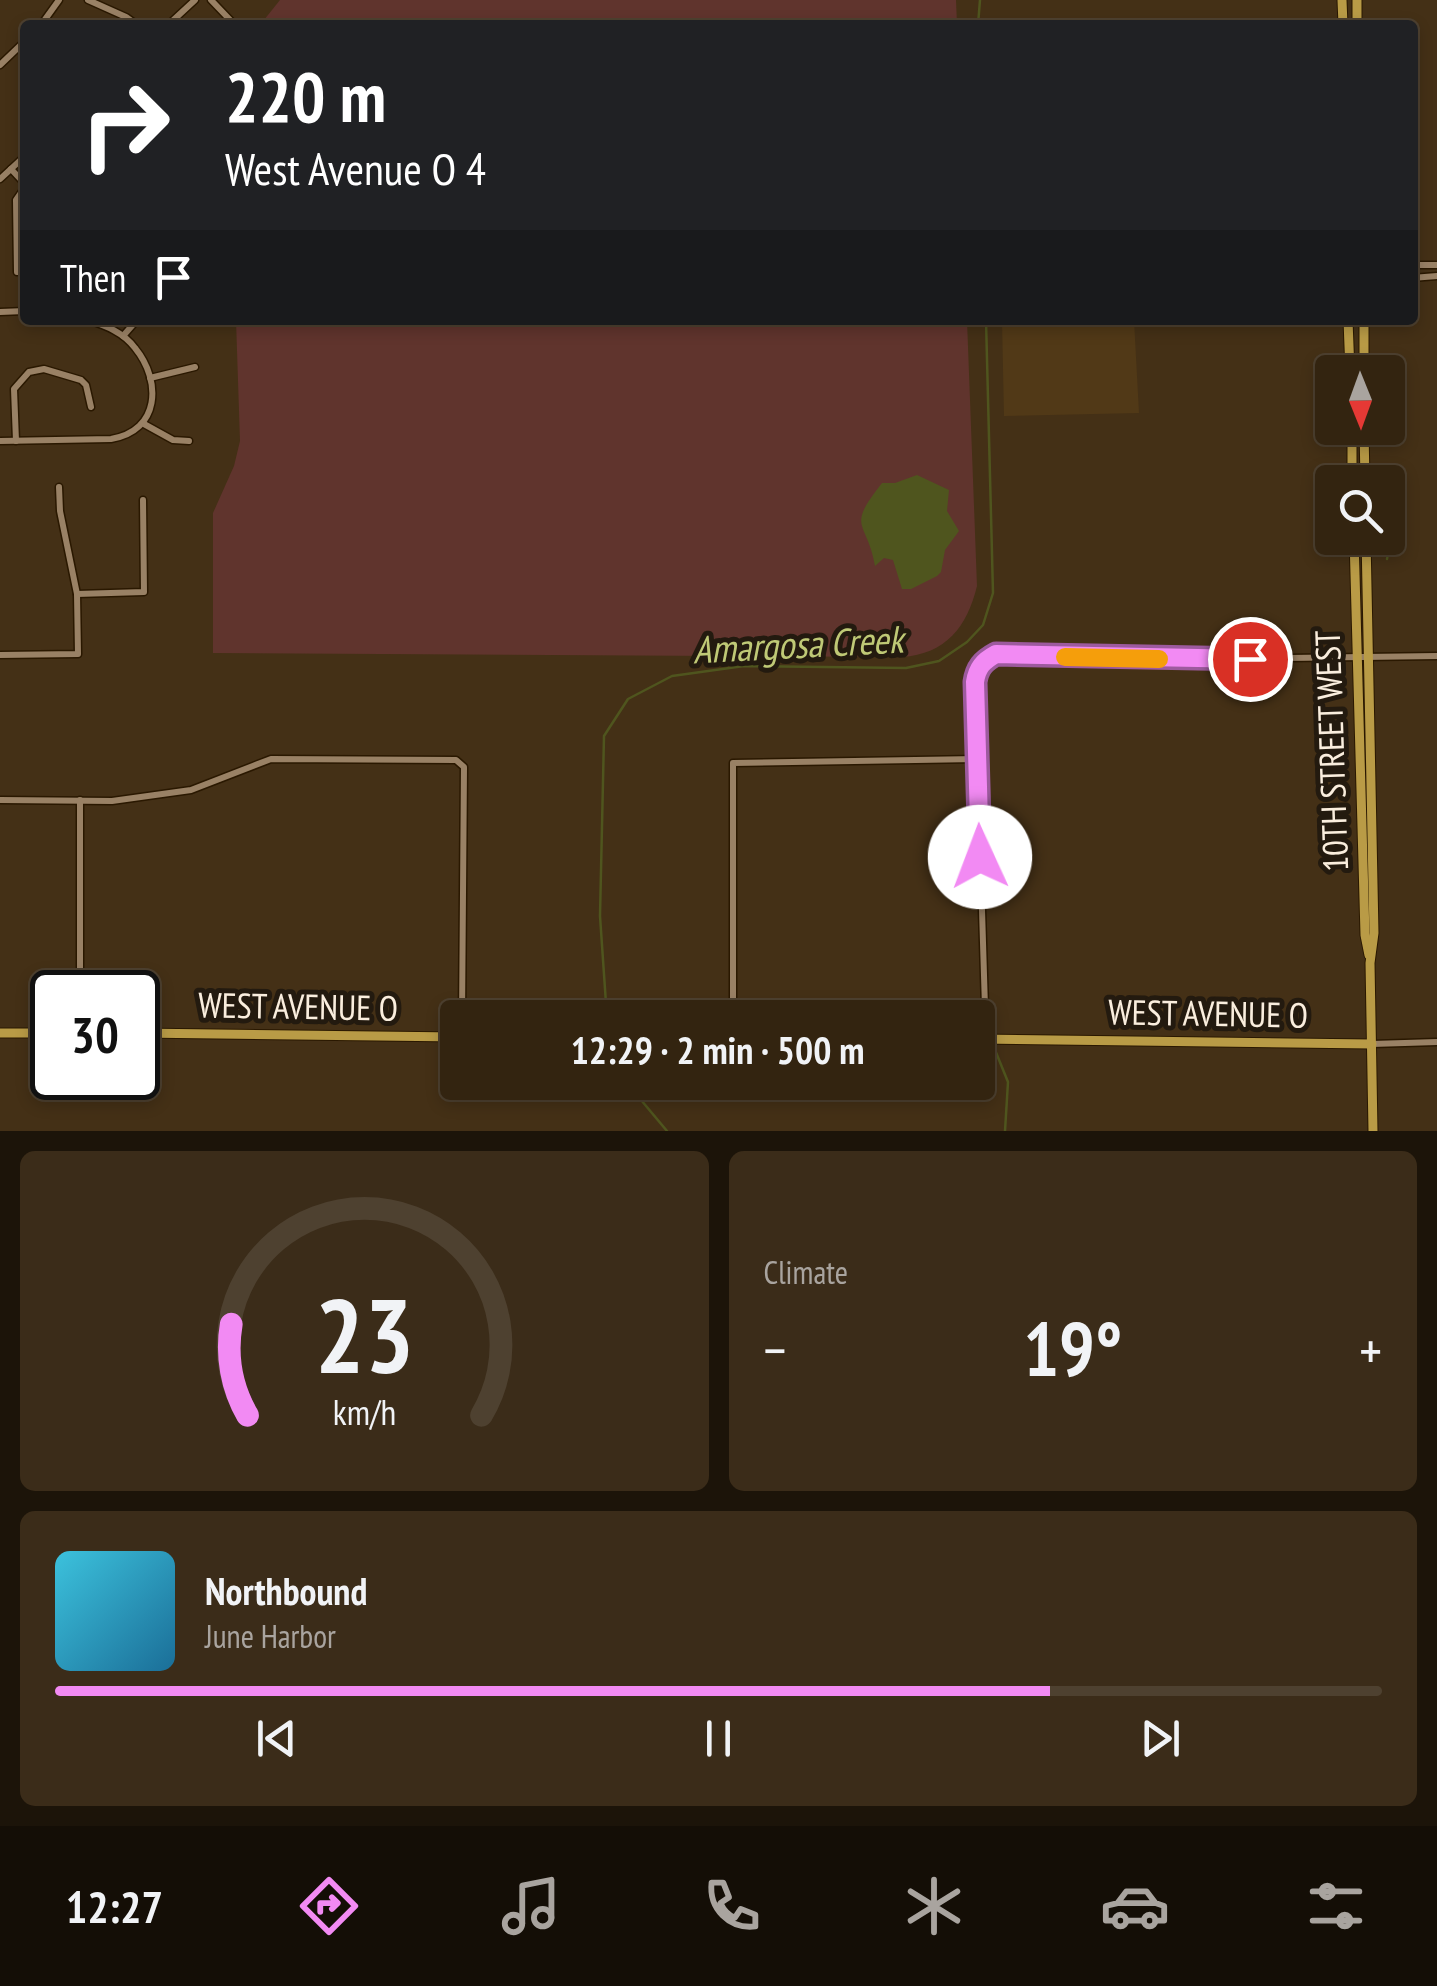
<!DOCTYPE html>
<html lang="en">
<head>
<meta charset="utf-8">
<style>
	:root { --surface:#332410; --page:#3b2c19; --text:#f1f3f6; --muted:#a9a49f; --line:#4e4130; --accent:#f28af3 }
	body { margin:0; font-family:"PT Sans Narrow",sans-serif; background:var(--page); color:var(--text); height:100vh; display:flex; flex-direction:column; font-size:38px; white-space:nowrap }
	* { box-sizing:border-box; margin:0 }
	p { font-size:32px; color:var(--muted) }
	.icon { flex:none; width:55px; height:55px; fill:none; stroke:currentColor; stroke-width:2; stroke-linecap:round; stroke-linejoin:round }
	.map { position:relative; height:1131px; overflow:hidden }
	.side { display:flex; flex-direction:column; gap:20px; padding:20px; background:#1c1409; flex:1 }
	.side>* { flex:none }
	.hud { position:absolute; left:20px; top:20px; width:1398px; height:305px; border-radius:10px; box-shadow:0 5px 15px #0003,0 0 0 2px var(--line); background:#202124; color:#fff; overflow:hidden }
	.needle { width:65px; rotate:179deg }
	.fabs { position:absolute; left:1315px; top:355px; display:grid; gap:20px }
	.fabs a { display:grid; place-items:center; width:90px; height:90px; border-radius:10px; background:var(--surface); box-shadow:0 5px 15px #0003,0 0 0 2px var(--line); font-size:50px }
	.speed { position:absolute; left:30px; top:970px; display:flex; gap:20px; font-size:50px; font-weight:700; text-align:center }
	.speed>* { display:grid; place-content:center; width:130px; height:130px; border-radius:50%; background:var(--surface); box-shadow:0 5px 15px #0003,0 0 0 2px var(--line); line-height:1 }
	.speed .limit { border:5px solid #111; border-radius:15px; background:#fff; color:#111 }
	.pin { position:absolute; display:grid; place-items:center; width:85px; height:85px; color:#fff; margin:-42px; border:5px solid #fff; border-radius:50%; box-shadow:0 2px 10px #0007 }
	.me { position:absolute; width:110px; margin:-55px; rotate:358deg; stroke-linejoin:round; filter:drop-shadow(0 0 8px #0008) }
	.turn { display:flex; align-items:center; gap:35px; height:210px; padding:0 40px; font-size:45px }
	.turn .icon { width:130px; height:130px; stroke-width:2.5 }
	.turn b { display:block; font-size:70px; line-height:85px }
	.then { display:flex; align-items:center; height:95px; padding:0 40px; background:#0003; gap:20px; font-size:38px }
	.big { font-size:75px; font-weight:800; line-height:1.1 }
	.side .card { flex:1; display:flex; flex-direction:column; justify-content:center; gap:15px; min-width:0; padding:0 35px; border-radius:15px; background:var(--page) }
	.side .dial { align-items:center; gap:0 }
	.dial svg { height:260px; overflow:visible; fill:none; stroke:var(--line); stroke-width:7; stroke-linecap:round; text-anchor:middle }
	.dial text { fill:var(--text); stroke:none }
	.song { display:flex; align-items:center; gap:30px }
	.cover { width:120px; height:120px; border-radius:15px; background:linear-gradient(135deg,hsl(190 70% 55%),hsl(200 70% 35%)) }
	.played { height:10px; border-radius:5px; background:linear-gradient(90deg,var(--accent) 75%,var(--line) 75%) }
	.keys { display:flex; justify-content:space-around; direction:ltr }
	.heat { display:flex; justify-content:space-between; align-items:center; font-size:55px; direction:ltr }
	.side .tiles { flex:1; display:grid; gap:20px; grid-template-columns:1fr 1fr }
	.card:last-child { grid-column:span 2 }
	.trip { position:absolute; left:440px; top:1000px; width:555px; height:100px; border-radius:10px; background:var(--surface); box-shadow:0 5px 15px #0003,0 0 0 2px var(--line); font-weight:800; line-height:100px; text-align:center }
	.tabs { display:flex; height:160px; justify-content:space-around; align-items:center; background:#140e06; color:var(--muted) }
	.tabs .icon { width:70px; height:70px }
	.tabs .on { color:var(--accent) }
	.tabs b { font-size:45px; color:var(--text) }
	.map>svg:first-child { display:block }
	.built { fill:#513917 }
	.green { fill:#60342d }
	.water { fill:#4f551e }
	.lines { fill:none; stroke-linecap:round; stroke-linejoin:round }
	.stream { stroke:#4f551e; stroke-width:2.5 }
	.minor-casing { stroke:#2a1800; stroke-width:9 }
	.major-casing { stroke:#2a1800; stroke-width:11 }
	.minor { stroke:#998165; stroke-width:6 }
	.major { stroke:#b99b46; stroke-width:9 }
	.route-casing { stroke:#9d5a9e; stroke-width:25 }
	.route { stroke:#f28af3; stroke-width:18 }
	.slow { stroke:#f59e0b; stroke-width:18 }
	.labels { text-anchor:middle; stroke-width:10; stroke-linejoin:round; paint-order:stroke }
	.street-label { font-size:35px; fill:#faeede; stroke:#231a0f }
	.water-label { font-size:38px; font-style:italic; fill:#bfc976; stroke:#231a0f }
</style>
</head>
<body>
<div class="map">
<svg width="1437" height="1131" viewBox="0 0 1437 1131">
	<rect width="100%" height="100%" fill="#443016"/>
	<!-- built -->
	<path class="built" d="M 1002,320 L 1134,320 L 1139,413 L 1004,416 Z"/>
	<!-- green -->
	<g class="green">
		<path d="M 280,0 L 956,0 L 957,25 L 260,25 Z"/>
		<path d="M 236,320 L 967,320 L 977,586 C 967,627 946,654 902,657 L 213,653 L 213,513 L 234,466 L 240,441 Z"/>
	</g>
	<!-- water -->
	<path class="water" d="M 917,475 L 949,490 L 947,511 L 959,531 L 945,550 L 941,572 L 937,576 L 911,589 L 902,589 L 893,560 L 884,558 L 875,566 C 867,519 845,530 882,483 L 895,483 Z"/>
	<g class="lines">
		<!-- stream -->
		<g class="stream">
			<path d="M 978,25 L 980,0"/>
			<path d="M 1387,559 L 1391,538"/>
			<path d="M 607,1018 L 600,916 L 604,736 L 628,699 L 672,676 L 744,666 L 906,668 L 939,661 L 967,642 L 983,625 L 993,593 L 986,320"/>
			<path d="M 993,1045 L 1008,1082 L 1005,1131"/>
			<path d="M 626,1082 L 667,1131"/>
		</g>
		<defs>
			<g id="minor">
				<path d="M 88,0 L 126,17 L 137,25"/>
				<path d="M 211,0 L 233,23"/>
				<path d="M 41,25 L 59,0"/>
				<path d="M 168,25 L 195,0"/>
				<path d="M 0,65 L 25,41"/>
				<path d="M 11,169 L 25,184"/>
				<path d="M 0,179 L 25,156"/>
				<path d="M 25,187 L 16,200 L 17,272 L 25,272"/>
				<path d="M 1412,265 L 1437,265"/>
				<path d="M 1412,278 L 1437,276"/>
				<path d="M 0,312 L 25,311"/>
				<path d="M 123,336 L 137,320"/>
				<path d="M 150,378 L 195,367"/>
				<path d="M 144,424 L 173,440 L 189,441"/>
				<path d="M 0,441 L 111,439 C 160,431 162,381 135,348 C 123,332 106,326 88,320"/>
				<path d="M 16,441 L 14,389 L 29,372 L 44,369 L 81,380 L 86,385 L 91,407"/>
				<path d="M 77,594 L 144,592 L 143,500"/>
				<path d="M 0,655 L 78,654 L 77,594 L 60,511 L 59,487"/>
				<path d="M 0,800 L 112,801 L 191,790 L 271,759 L 456,760 L 464,767 L 462,1018"/>
				<path d="M 80,992 L 80,800"/>
				<path d="M 733,1018 L 733,763 L 977,759"/>
				<path d="M 986,1040 L 975,682 L 982,663 L 996,655 L 1154,660 L 1437,656"/>
				<path d="M 1372,1044 L 1437,1042"/>
			</g>
			<g id="major">
				<path d="M 1342,0 L 1343,25"/>
				<path d="M 1357,0 L 1357,25"/>
				<path d="M 1348,320 L 1350,372"/>
				<path d="M 1364,372 L 1364,320"/>
				<path d="M 1364,428 L 1365,482"/>
				<path d="M 1352,482 L 1352,428"/>
				<path d="M 1354,538 L 1365,935 L 1369,955"/>
				<path d="M 1366,538 L 1374,933 L 1370,963 L 1373,1131"/>
				<path d="M 0,1033 L 52,1033"/>
				<path d="M 138,1033 L 458,1037"/>
				<path d="M 978,1039 L 1372,1044"/>
			</g>
		</defs>
		<!-- minor casing -->
		<use href="#minor" class="minor-casing"/>
		<!-- major casing -->
		<use href="#major" class="major-casing"/>
		<!-- minor -->
		<use href="#minor" class="minor"/>
		<!-- major -->
		<use href="#major" class="major"/>
	</g>
	<g class="lines">
		<defs>
			<path id="route" d="M 980,857 L 975,682 C 977,668 983,661 996,654 L 1250,659"/>
		</defs>
		<!-- route casing -->
		<use href="#route" class="route-casing"/>
		<!-- route -->
		<use href="#route" class="route"/>
		<!-- slow -->
		<path class="slow" d="M 1065,657 L 1159,659"/>
	</g>
	<g class="labels">
		<!-- street labels -->
		<g class="street-label">
			<text transform="translate(1332 751) rotate(-92)" y="12">10TH STREET WEST</text>
			<text transform="translate(298 1007) rotate(1)" y="12">WEST AVENUE O</text>
			<text transform="translate(1208 1014) rotate(1)" y="12">WEST AVENUE O</text>
		</g>
		<!-- water labels -->
		<g class="water-label">
			<text transform="translate(798 645) rotate(-3)" y="13">Amargosa Creek</text>
		</g>
	</g>
</svg>
<div class="fabs">
<a><svg class="needle" viewBox="-14 -14 28 28"><path d="M0-13l5 13h-10z" fill="#e53935"/><path d="M0 13l5-13h-10z" fill="#a9a49f"/></svg></a>
<a><svg class="icon" aria-label="search" viewBox="0 0 24 24"><circle cx="10" cy="10" r="6"/><path d="M15 15l6 6"/></svg></a>
</div>
<div class="speed"><div class="limit">30</div></div>
<div class="pin" style="left:1250px;top:659px;background:#d93025"><svg class="icon" aria-label="arrive" viewBox="0 0 24 24"><path d="M6 21V4h12l-3 4 3 4H6"/></svg></div>
<svg class="me" style="left:980px;top:857px" viewBox="-20 -20 40 40"><circle r="19" fill="#fff"/><path d="M0-13L10 11 0 6-10 11z" fill="#f28af3"/></svg>
<div class="trip">12:29 · 2 min · 500 m</div>
<div class="hud">
<div class="turn"><svg class="icon" aria-label="right" viewBox="0 0 24 24"><path d="M7 20v-9h11M14 6l5 5-5 5"/></svg><div><b>220 m</b>West Avenue O 4</div></div>
<div class="then">Then<svg class="icon" aria-label="arrive" viewBox="0 0 24 24"><path d="M6 21V4h12l-3 4 3 4H6"/></svg></div>
</div>
</div>
<section class="side">
<div class="tiles">
<div class="card dial"><svg viewBox="0 0 100 80">
<path d="M14 69A42 42 0 1 1 86 69"/>
<path d="M14 69A42 42 0 0 1 9 41" stroke="#f28af3"/>
<text x="50" y="56" font-size="32" font-weight="700">23</text>
<text x="50" y="72" font-size="11">km/h</text>
</svg></div>
<div class="card"><p>Climate</p>
<div class="heat"><a>−</a><b class="big">19°</b><a>+</a></div>
</div>
<div class="card">
<div class="song"><i class="cover"></i><div><b>Northbound</b><p>June Harbor</p></div></div>
<div class="played"></div>
<div class="keys"><svg class="icon" aria-label="previous" viewBox="0 0 24 24"><path d="M18 5L8 12l10 7zM5 5v14"/></svg><svg class="icon" aria-label="pause" viewBox="0 0 24 24"><path d="M8 5v14M16 5v14"/></svg><svg class="icon" aria-label="next" viewBox="0 0 24 24"><path d="M6 5l10 7-10 7zM19 5v14"/></svg></div>
</div>
</div>
</section>
<nav class="tabs">
<b>12:27</b>
<svg class="icon on" aria-label="directions" viewBox="0 0 24 24"><path d="M12 3l9 9-9 9-9-9zM9 14v-3h6M13 9l2 2-2 2"/></svg>
<svg class="icon" aria-label="music" viewBox="0 0 24 24"><path d="M9 18V5l10-2v13"/><circle cx="6" cy="18" r="3"/><circle cx="16" cy="16" r="3"/></svg>
<svg class="icon" aria-label="phone" viewBox="0 0 24 24"><path d="M5 4h4l2 5-3 2q2 4 5 5l2-3 5 2v4C11 20 4 13 5 4z"/></svg>
<svg class="icon" aria-label="climate" viewBox="0 0 24 24"><path d="M12 3v18M4 7l16 10M4 17L20 7"/></svg>
<svg class="icon" aria-label="car" viewBox="0 0 24 24"><path d="M5 17H2v-5l4-1 3-4h7l3 4 3 1v5h-3M9 17h6M6 11h13"/><circle cx="7" cy="17" r="2"/><circle cx="17" cy="17" r="2"/></svg>
<svg class="icon" aria-label="filters" viewBox="0 0 24 24"><path d="M4 7h16M4 17h16"/><circle cx="9" cy="7" r="2"/><circle cx="15" cy="17" r="2"/></svg>
</nav>
</body>
</html>
